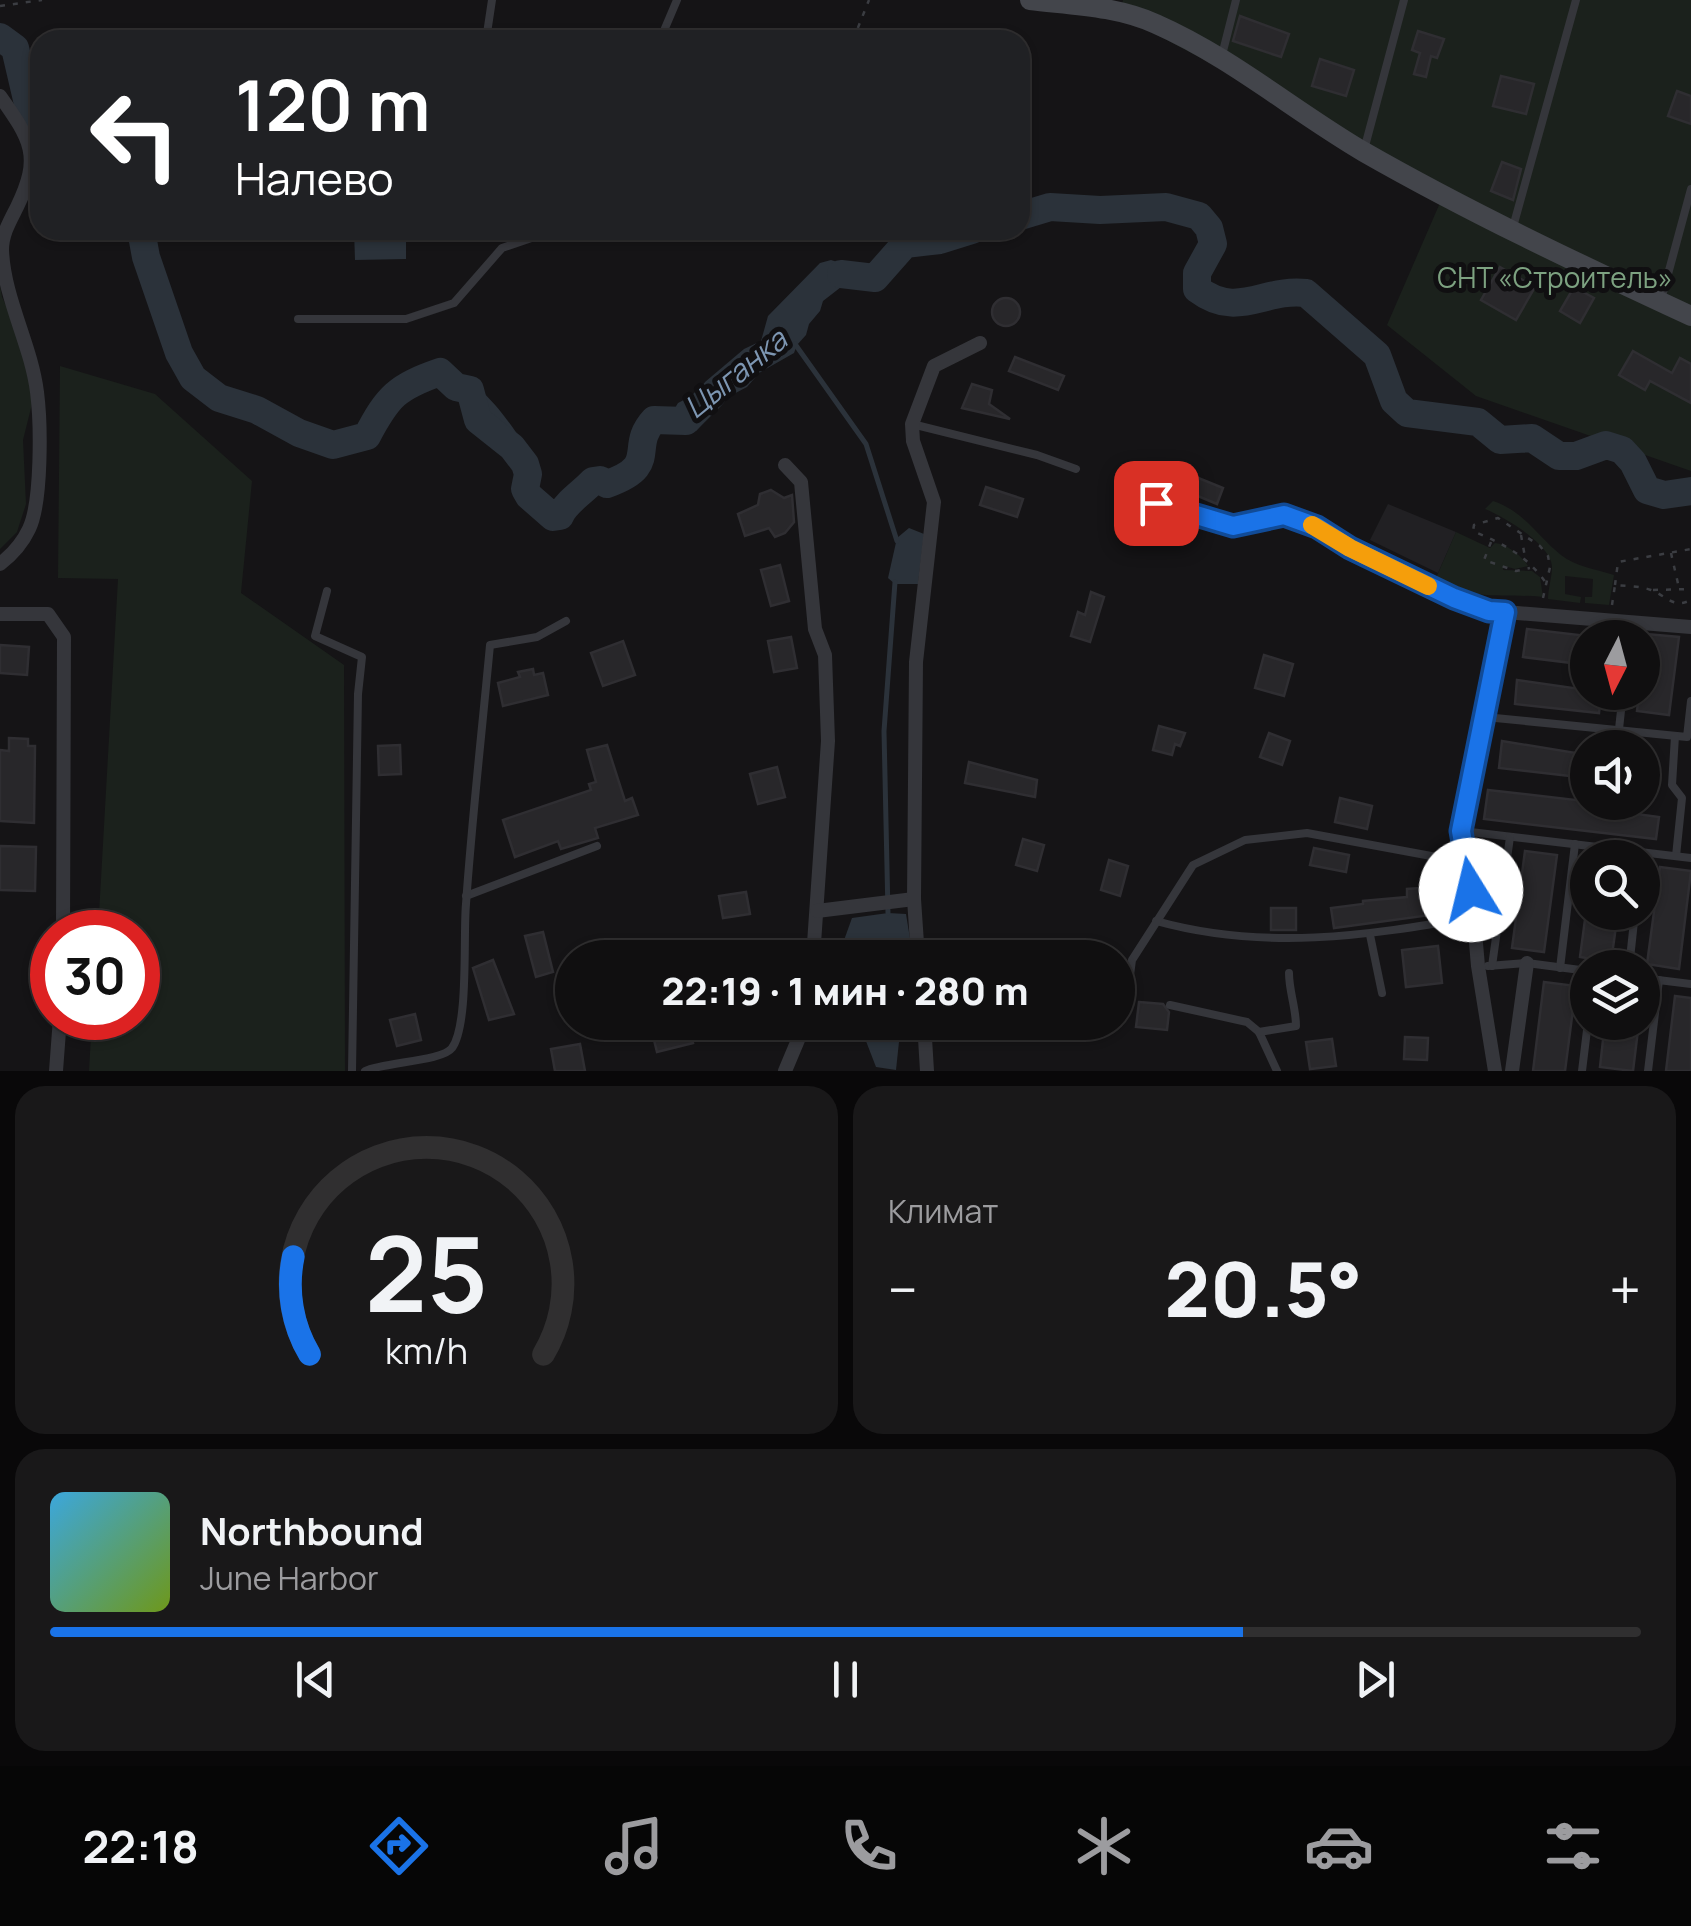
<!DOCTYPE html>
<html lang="ru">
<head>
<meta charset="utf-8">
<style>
	:root { --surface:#100f10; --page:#191819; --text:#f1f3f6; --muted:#9c9c9f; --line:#302f30; --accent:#1a73e8 }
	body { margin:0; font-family:Manrope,sans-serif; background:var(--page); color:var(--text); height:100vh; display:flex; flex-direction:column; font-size:38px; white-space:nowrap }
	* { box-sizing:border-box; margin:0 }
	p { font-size:32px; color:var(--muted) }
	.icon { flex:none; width:55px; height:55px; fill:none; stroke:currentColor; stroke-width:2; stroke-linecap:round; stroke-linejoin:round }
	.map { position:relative; height:1071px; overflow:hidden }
	.drawer { display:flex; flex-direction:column; gap:15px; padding:15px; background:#090809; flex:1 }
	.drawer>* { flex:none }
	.hud { position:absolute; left:30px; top:30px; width:1000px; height:210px; border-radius:30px; box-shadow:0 2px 8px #0004,0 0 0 2px var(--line); background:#202124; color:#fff; overflow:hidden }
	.needle { width:65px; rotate:186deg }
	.buttons { position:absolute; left:1570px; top:620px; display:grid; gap:20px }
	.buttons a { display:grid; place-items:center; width:90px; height:90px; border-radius:50%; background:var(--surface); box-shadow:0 2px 8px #0004,0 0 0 2px var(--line); font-size:50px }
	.speed { position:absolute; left:30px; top:910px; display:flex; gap:20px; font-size:50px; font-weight:700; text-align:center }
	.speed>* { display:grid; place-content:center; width:130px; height:130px; border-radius:50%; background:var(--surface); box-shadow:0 2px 8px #0004,0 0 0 2px var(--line); line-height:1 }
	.speed .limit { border:15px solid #d22; background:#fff; color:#111 }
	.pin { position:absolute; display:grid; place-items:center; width:85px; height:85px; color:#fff; margin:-42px; border-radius:20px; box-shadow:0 5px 15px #0006 }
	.me { position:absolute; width:110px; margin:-55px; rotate:351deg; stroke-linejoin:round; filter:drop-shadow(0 0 8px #0008) }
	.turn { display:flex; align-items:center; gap:35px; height:210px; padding:0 40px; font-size:45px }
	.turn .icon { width:130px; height:130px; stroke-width:2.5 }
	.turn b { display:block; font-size:70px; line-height:85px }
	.big { font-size:75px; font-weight:800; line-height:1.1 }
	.drawer .tile { flex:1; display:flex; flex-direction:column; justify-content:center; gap:15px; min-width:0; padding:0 35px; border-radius:30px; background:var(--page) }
	.drawer .dial { align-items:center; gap:0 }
	.dial svg { height:260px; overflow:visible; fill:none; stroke:var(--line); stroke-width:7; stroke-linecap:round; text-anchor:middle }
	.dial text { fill:var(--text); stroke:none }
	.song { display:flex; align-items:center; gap:30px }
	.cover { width:120px; height:120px; border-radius:15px; background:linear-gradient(135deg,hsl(200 70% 55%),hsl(80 70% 35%)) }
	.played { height:10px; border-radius:5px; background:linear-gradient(90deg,var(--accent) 75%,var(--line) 75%) }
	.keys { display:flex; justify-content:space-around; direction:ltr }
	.heat { display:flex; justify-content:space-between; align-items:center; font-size:55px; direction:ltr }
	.drawer .tiles { flex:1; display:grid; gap:15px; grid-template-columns:1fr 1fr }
	.tile:last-child { grid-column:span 2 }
	.trip { position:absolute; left:555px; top:940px; width:580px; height:100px; border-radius:50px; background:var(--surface); box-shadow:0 2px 8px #0004,0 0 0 2px var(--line); font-weight:800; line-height:100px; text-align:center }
	.tab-bar { display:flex; height:160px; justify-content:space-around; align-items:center; background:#060606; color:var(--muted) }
	.tab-bar .icon { width:70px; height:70px }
	.tab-bar .on { color:var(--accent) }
	.tab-bar b { font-size:45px; color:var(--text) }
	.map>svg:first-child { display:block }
	.built { fill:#212023 }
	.green { fill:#1b211c }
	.water { fill:#2b323a }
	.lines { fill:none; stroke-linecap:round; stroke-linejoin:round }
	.stream { stroke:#2b323a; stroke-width:5 }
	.river { stroke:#2b323a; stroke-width:28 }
	.building { fill:#28272a; stroke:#2f2e32; stroke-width:2.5 }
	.path { stroke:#3b3d42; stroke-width:2.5; stroke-dasharray:5 8; stroke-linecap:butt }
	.lane { stroke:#35363b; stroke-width:8 }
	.street { stroke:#35363b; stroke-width:14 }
	.secondary { stroke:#43454b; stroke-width:20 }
	.route-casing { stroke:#114b97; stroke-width:25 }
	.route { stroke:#1a73e8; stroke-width:18 }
	.slow { stroke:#f59e0b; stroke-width:18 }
	.labels { text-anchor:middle; stroke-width:10; stroke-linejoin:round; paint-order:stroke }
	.park-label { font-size:28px; fill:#7da281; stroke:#100f11 }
	.water-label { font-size:30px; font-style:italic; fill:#7d96b2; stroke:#100f11 }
</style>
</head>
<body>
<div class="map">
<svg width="1691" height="1071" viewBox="0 0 1691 1071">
	<rect width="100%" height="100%" fill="#151416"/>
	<!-- built -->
	<path class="built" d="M 1388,504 L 1456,532 L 1438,573 L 1370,540 Z"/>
	<!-- green -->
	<g class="green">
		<path d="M 1123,0 L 1691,0 L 1691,471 L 1476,396 L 1387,325 L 1446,189 L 1120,15 Z"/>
		<path d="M 0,285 L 2,297 L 25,345 L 32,404 L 23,440 L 26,504 L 17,532 L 0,549 Z"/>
		<path d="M 60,366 L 155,394 L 252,481 L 241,593 L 344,665 L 345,1071 L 89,1071 L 92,1018 L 138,1018 L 138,932 L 98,932 L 118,579 L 58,578 Z"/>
		<path d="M 1493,501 C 1524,511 1537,536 1561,555 C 1576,567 1596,569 1614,575 L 1609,605 L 1585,603 L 1585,597 L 1592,597 L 1593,579 L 1565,576 L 1565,594 L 1581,597 L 1580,603 L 1548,599 C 1548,588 1552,577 1552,567 C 1552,545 1503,516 1485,509 Z"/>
		<path d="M 1456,532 L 1490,548 L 1495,543 C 1507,544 1522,556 1528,566 L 1515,569 L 1504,566 L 1503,570 L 1532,571 L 1540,577 L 1543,597 C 1509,593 1463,602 1436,578 Z"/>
	</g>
	<!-- water -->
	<g class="water">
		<path d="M 354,230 L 406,230 L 406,259 L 355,260 Z"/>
		<path d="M 831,260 L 871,273 L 875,278 L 870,282 L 854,277 L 823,301 L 820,311 L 809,324 L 806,335 L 797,345 L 794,353 L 759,373 L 747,387 L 726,398 L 696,431 L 691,431 L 675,408 L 678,403 L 699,392 L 705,382 L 744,349 L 761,341 L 768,316 L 820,263 Z"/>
		<path d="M 464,379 C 486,387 525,440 532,462 L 522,462 C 498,443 454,416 464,379 Z"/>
		<path d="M 909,528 L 924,534 L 918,584 L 895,584 L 888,578 L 897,538 Z"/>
		<path d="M 888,913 L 906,914 L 913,957 L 846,957 L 843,943 L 852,918 Z"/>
		<path d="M 859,1023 L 901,1023 L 896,1070 L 876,1067 Z"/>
	</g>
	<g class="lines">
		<!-- stream -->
		<g class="stream">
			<path d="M 795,344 L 866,444 L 897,541"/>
			<path d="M 888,913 L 884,731 L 895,582"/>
		</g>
		<!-- river -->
		<g class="river">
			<path d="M 0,37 L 15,48 L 32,121 L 40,126"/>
			<path d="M 1020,216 L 1050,207 L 1100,210 L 1166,207 L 1199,216 L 1209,228 L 1213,244 L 1197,273 L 1197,289 C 1238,320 1263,288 1306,293 L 1377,355 L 1394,401 L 1407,413 L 1478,422 L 1500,440 L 1532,438 L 1559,456 L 1576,456 L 1606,445 L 1622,450 L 1633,462 L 1647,490 L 1664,495 L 1691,491"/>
			<path d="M 141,230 L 146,257 L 179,353 L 193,378 L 219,398 L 257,410 L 299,433 L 333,445 L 367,436 C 388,396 397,387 440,372 L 456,387 L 470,390 L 478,420 L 512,447 L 525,464 L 528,474 L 525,489 L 529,496 L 553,517 L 560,516 C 565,503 583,492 593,481 L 600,480 L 607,484 C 661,465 628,448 654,420 L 686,421 L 712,395"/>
			<path d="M 841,274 L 875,278 L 905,244 L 940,240 L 972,230"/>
		</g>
	</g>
	<!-- building -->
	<g class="building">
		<path d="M 1240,16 L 1289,34 L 1281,57 L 1233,41 Z"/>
		<path d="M 1418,31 L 1444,39 L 1437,58 L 1431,56 L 1426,77 L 1414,74 L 1420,53 L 1412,50 Z"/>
		<path d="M 1320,59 L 1354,70 L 1346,96 L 1312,86 Z"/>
		<path d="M 1501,76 L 1534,84 L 1526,114 L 1493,106 Z"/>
		<path d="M 1677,91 L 1691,96 L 1691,124 L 1668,116 Z"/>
		<path d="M 1502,162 L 1521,169 L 1513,200 L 1491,191 Z"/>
		<path d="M 1500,267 L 1535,287 L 1516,320 L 1481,300 Z"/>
		<path d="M 1574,287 L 1594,298 L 1580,323 L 1560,311 Z"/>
		<circle cx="1006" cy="312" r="14"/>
		<path d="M 1633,351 L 1672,373 L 1680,358 L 1691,364 L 1691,403 L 1650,381 L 1645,390 L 1619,375 Z"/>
		<path d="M 1015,357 L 1064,376 L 1058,390 L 1009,371 Z"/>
		<path d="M 972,384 L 992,390 L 989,404 L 1010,419 L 962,408 Z"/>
		<path d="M 1186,473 L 1223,488 L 1217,504 L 1181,489 Z"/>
		<path d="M 986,487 L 1023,499 L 1017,517 L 980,505 Z"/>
		<path d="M 771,490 L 784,498 L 792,495 L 794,522 L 785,533 L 775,537 L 769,528 L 745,536 L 738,514 L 758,505 L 760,494 Z"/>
		<path d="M 780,565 L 789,601 L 771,606 L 761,570 Z"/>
		<path d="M 1091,592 L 1104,597 L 1090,642 L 1071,636 L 1078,612 L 1085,615 Z"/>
		<path d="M 1527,629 L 1588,636 L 1588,665 L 1523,657 Z"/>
		<path d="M 1646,634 L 1679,637 L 1669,715 L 1637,711 L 1639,694 L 1647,695 L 1650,674 L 1642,673 Z"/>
		<path d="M 791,637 L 797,668 L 774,672 L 768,641 Z"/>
		<path d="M 623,641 L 635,675 L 603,686 L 591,653 Z"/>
		<path d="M 0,645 L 29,647 L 27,675 L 0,673 Z"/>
		<path d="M 1264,655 L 1293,664 L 1284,696 L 1255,688 Z"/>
		<path d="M 533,669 L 534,675 L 543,673 L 548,695 L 503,706 L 498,683 L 520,677 L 518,672 Z"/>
		<path d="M 1517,680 L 1601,692 L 1599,713 L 1515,704 Z"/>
		<path d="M 1159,726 L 1185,733 L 1180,746 L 1175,744 L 1172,755 L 1153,750 Z"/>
		<path d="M 1269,733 L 1290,741 L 1282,765 L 1260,757 Z"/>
		<path d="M 9,738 L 28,739 L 28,746 L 35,746 L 34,823 L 0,821 L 0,750 L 9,751 Z"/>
		<path d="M 1502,741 L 1588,755 L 1588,778 L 1499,768 Z"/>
		<path d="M 400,745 L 401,774 L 379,775 L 378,746 Z"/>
		<path d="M 607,745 L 625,801 L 632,798 L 638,815 L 595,828 L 598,838 L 561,849 L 558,841 L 515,857 L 503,820 L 591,790 L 589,784 L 596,782 L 587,750 Z"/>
		<path d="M 969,762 L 1037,780 L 1035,797 L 965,783 Z"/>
		<path d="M 777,767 L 785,797 L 758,804 L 750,774 Z"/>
		<path d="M 1488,790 L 1593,802 L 1592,808 L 1659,817 L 1656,839 L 1484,819 Z"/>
		<path d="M 1340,798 L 1372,806 L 1367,829 L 1335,822 Z"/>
		<path d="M 1023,839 L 1044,845 L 1037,871 L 1016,865 Z"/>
		<path d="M 0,846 L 36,847 L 35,891 L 0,890 Z"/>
		<path d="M 1314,848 L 1349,855 L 1346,872 L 1310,865 Z"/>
		<path d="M 1525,851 L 1557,855 L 1544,952 L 1512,948 Z"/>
		<path d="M 1109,860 L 1128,866 L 1120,896 L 1101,890 Z"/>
		<path d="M 1660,867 L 1691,871 L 1679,969 L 1647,964 Z"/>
		<path d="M 1435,887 L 1438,914 L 1334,928 L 1331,908 L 1363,904 L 1363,901 L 1407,897 L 1407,889 Z"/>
		<path d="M 746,892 L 750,914 L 723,918 L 719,896 Z"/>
		<rect x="1271" y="908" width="25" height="22"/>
		<path d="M 1586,912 L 1618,912 L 1611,962 L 1580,957 Z"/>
		<path d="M 543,932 L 553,972 L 536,977 L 525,936 Z"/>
		<path d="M 1438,946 L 1442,983 L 1406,987 L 1402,950 Z"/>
		<path d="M 493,960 L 514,1014 L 489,1020 L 473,968 Z"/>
		<path d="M 1544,982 L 1576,986 L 1565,1071 L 1533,1071 Z"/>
		<path d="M 1675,996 L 1691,998 L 1691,1071 L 1666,1071 Z"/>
		<path d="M 1139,1002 L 1163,1004 L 1169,1012 L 1167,1030 L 1136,1027 Z"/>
		<path d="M 415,1014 L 421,1040 L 397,1046 L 390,1020 Z"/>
		<path d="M 670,1022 L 681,1022 L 682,1029 L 689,1027 L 693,1043 L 657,1052 L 653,1036 L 657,1034 L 655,1026 Z"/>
		<path d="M 1605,1022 L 1639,1022 L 1633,1071 L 1600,1067 Z"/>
		<path d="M 1405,1037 L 1428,1038 L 1427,1060 L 1404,1059 Z"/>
		<path d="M 1332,1039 L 1336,1066 L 1310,1069 L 1306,1042 Z"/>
		<path d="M 580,1044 L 585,1071 L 555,1071 L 551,1049 Z"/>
	</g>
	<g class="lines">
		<!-- path -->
		<g class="path">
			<path d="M 0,6 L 42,0"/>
			<path d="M 853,40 L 869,0"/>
			<path d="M 1521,535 L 1525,557"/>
			<path d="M 1491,542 L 1484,560 L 1516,571 L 1530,568"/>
			<path d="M 1671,553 L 1679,588"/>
			<path d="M 1615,585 L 1618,562 L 1691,549"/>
			<path d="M 1653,590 L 1691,589"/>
			<path d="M 1543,598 L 1550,567 L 1548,556 L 1540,546 L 1498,518 L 1474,525 L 1473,531 C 1501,543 1527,555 1546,583"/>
			<path d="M 1612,605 L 1615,585 C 1626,586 1640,586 1651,590 C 1667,596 1673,609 1691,600"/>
		</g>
		<!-- lane -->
		<g class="lane">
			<path d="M 486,40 L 492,0"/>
			<path d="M 660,40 L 677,0"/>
			<path d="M 1221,59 L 1236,0"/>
			<path d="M 1364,150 L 1404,0"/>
			<path d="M 1513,227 L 1576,0"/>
			<path d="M 1661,300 L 1691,189"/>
			<path d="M 298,319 L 406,319 L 454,303 L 502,248 L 555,230"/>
			<path d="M 912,424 L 1037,455 L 1076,469"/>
			<path d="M 1156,503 L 1233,526 L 1284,515 L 1317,527 L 1350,549"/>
			<path d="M 327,591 L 315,636 L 362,657 L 358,694 L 352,1071"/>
			<path d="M 1628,638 L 1630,622"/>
			<path d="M 1485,717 L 1687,737 L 1691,701"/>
			<path d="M 1619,729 L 1623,692"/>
			<path d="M 1675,736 L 1672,785 L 1682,798 L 1676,856"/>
			<path d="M 1462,831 L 1691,858"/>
			<path d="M 466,896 L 597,846"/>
			<path d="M 1156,921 C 1264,951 1366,936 1474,917"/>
			<path d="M 1370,935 L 1382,993"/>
			<path d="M 1488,966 L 1527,963 L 1588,971"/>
			<path d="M 1492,966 L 1510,837"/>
			<path d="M 1560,968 L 1575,844"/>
			<path d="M 1629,968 L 1635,912"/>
			<path d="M 1642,978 L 1691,984"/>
			<path d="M 1128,990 L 1132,960 L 1193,865 L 1245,840 L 1307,833 L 1469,863"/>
			<path d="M 1170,1005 L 1247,1022 L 1259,1032 L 1277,1071"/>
			<path d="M 1259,1032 L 1296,1026 C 1296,1008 1289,991 1289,973"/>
			<path d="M 365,1071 C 384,1062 443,1061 452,1048 C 469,1025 463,935 466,904 C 472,818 482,731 490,645 L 537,637 L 566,621"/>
			<path d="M 1582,1071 L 1588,1022"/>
			<path d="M 1648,1071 L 1659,980"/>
		</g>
		<!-- street -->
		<g class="street">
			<path d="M 0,96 C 31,140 42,156 17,207 C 10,221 2,234 2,250 C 4,299 31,344 37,392 C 41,423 42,502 29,529 C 22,544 13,554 0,564"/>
			<path d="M 785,465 L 801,482 L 815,629 L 825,655 L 828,741 L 813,958"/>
			<path d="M 1350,549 C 1395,570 1456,609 1505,612"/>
			<path d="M 0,614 L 48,614 L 64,637 L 63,932"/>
			<path d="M 817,911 L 914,899"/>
			<path d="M 918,958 L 914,899 L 916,662 L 934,502 L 913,441 L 912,424 L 934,366 L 980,343"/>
			<path d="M 924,1022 L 927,1071"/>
			<path d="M 56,1071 L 60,1018"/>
			<path d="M 785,1071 L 798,1040 L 801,1022"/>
			<path d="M 1495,1071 L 1478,966 L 1469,863 L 1461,831 L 1505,612 L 1691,627"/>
			<path d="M 1512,1071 L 1527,963"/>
		</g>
		<!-- secondary -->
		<path class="secondary" d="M 1030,0 C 1071,5 1117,6 1156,24 C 1231,57 1294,111 1364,152 C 1469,212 1581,265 1691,316"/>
	</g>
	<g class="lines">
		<defs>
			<path id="route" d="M 1156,503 L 1233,526 L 1284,515 L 1317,527 L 1350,548 L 1454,598 L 1489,611 L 1505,612 L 1461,831 L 1471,890"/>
		</defs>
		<!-- route casing -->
		<use href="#route" class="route-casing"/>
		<!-- route -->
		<use href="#route" class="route"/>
		<!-- slow -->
		<path class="slow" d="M 1312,525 L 1350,548 L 1428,586"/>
	</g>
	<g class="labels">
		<!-- park labels -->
		<g class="park-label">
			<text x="1555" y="288">СНТ «Строитель»</text>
		</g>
		<!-- water labels -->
		<g class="water-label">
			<text transform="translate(736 374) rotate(-39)" y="10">Цыганка</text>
		</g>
	</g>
</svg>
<div class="buttons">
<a><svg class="needle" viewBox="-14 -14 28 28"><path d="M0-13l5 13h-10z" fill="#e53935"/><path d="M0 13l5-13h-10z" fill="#9c9c9f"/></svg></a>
<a><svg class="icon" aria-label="sound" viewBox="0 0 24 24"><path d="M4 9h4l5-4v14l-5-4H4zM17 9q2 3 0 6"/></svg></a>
<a><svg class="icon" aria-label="search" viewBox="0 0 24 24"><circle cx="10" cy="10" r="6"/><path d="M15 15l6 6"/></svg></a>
<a><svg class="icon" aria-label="layers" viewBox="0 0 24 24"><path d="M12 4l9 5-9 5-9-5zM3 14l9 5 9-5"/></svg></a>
</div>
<div class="speed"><div class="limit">30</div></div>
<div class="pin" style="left:1156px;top:503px;background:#d93025"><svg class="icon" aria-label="arrive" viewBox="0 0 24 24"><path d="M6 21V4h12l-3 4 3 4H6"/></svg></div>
<svg class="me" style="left:1471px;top:890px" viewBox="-20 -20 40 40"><circle r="19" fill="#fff"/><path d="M0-13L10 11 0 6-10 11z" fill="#1a73e8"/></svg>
<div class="trip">22:19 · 1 мин · 280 m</div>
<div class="hud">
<div class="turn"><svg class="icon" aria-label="left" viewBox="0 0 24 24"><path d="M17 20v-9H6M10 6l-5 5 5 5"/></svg><div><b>120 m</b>Налево</div></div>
</div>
</div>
<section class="drawer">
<div class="tiles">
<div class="tile dial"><svg viewBox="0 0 100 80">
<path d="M14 69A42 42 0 1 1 86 69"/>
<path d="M14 69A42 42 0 0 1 9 39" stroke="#1a73e8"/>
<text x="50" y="56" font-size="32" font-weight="700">25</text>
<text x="50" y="72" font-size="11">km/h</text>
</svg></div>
<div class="tile"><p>Климат</p>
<div class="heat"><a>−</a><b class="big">20.5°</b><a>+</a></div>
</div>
<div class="tile">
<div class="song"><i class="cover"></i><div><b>Northbound</b><p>June Harbor</p></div></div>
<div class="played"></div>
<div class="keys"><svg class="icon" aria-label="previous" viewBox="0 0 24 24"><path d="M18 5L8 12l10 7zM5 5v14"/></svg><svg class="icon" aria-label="pause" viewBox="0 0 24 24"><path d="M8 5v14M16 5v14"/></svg><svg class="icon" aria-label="next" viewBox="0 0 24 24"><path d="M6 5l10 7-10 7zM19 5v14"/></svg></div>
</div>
</div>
</section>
<nav class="tab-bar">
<b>22:18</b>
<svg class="icon on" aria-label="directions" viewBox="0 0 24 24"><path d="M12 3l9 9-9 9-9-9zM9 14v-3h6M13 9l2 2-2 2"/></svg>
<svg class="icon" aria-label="music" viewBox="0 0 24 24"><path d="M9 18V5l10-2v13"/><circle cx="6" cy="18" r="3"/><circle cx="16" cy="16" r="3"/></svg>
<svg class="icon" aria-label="phone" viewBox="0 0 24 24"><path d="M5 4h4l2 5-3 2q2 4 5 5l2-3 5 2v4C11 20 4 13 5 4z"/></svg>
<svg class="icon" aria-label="climate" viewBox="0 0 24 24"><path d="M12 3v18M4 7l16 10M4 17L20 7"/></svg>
<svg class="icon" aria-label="car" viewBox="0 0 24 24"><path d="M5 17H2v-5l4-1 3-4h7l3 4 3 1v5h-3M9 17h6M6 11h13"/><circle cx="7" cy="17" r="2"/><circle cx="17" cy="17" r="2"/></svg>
<svg class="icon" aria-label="filters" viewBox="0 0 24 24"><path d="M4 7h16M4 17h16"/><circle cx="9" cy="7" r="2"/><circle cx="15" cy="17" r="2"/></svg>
</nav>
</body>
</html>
